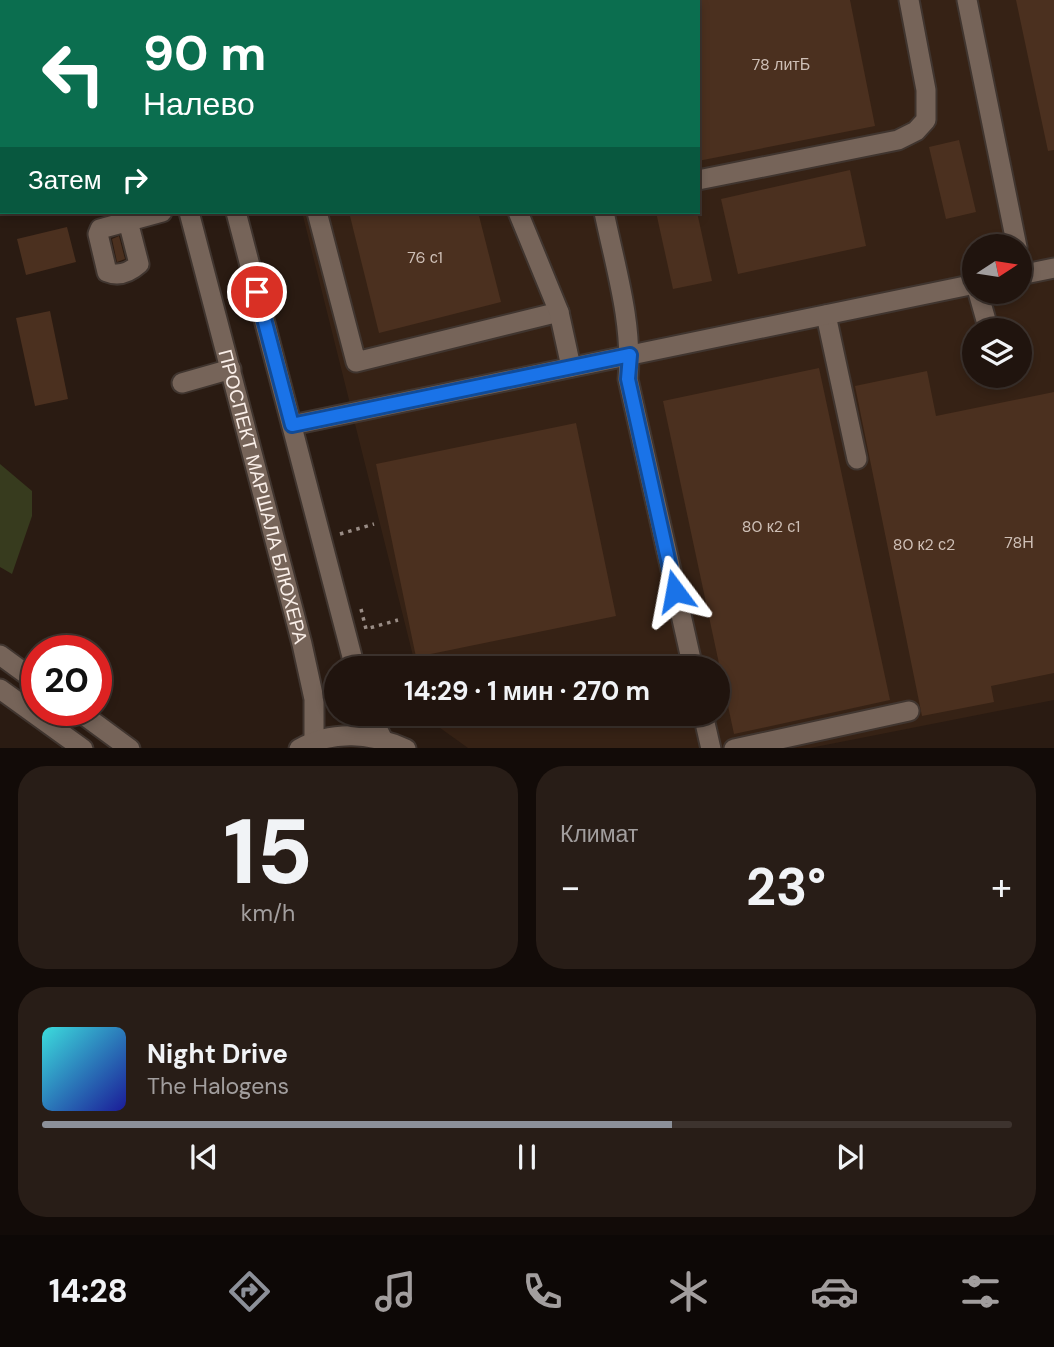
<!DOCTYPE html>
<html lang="ru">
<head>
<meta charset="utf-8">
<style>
	:root { --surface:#20140e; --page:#281d17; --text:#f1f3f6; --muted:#a29e9e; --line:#3d332e; --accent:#8c9099 }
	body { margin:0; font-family:"DM Sans",sans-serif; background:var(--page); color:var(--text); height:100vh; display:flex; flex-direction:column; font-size:26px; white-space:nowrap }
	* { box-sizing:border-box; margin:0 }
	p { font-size:23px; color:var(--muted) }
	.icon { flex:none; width:38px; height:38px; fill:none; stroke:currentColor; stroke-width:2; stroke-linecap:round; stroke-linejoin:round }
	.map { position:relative; height:748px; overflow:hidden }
	.drawer { display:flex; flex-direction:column; gap:18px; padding:18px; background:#120b08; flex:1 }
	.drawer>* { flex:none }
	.hud { position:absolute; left:0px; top:0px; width:700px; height:214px; box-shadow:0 4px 10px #0003,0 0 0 2px var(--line); background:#0b6e4f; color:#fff; overflow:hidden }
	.needle { width:46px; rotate:78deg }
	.controls { position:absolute; left:962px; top:234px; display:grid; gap:14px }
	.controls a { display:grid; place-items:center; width:70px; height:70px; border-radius:50%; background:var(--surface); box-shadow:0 4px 10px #0003,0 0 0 2px var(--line); font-size:35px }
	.speed { position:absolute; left:21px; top:635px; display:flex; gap:14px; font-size:35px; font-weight:700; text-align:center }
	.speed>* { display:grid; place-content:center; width:91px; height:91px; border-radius:50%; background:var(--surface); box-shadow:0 4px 10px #0003,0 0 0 2px var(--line); line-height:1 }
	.speed .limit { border:10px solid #d22; background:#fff; color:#111 }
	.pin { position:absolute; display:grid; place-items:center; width:60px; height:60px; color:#fff; margin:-30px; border:4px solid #fff; border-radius:50%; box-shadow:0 2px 7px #0007 }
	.me { position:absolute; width:77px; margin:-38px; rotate:347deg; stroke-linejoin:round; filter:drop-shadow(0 0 5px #0008) }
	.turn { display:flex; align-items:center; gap:24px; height:147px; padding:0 28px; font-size:32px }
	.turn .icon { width:91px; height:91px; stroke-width:2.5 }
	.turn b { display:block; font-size:49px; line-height:60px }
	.then { display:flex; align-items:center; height:66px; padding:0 28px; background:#0003; gap:14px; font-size:26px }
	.big { font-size:52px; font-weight:700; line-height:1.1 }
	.drawer .widget { flex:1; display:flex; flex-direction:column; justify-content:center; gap:10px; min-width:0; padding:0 24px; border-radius:28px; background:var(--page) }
	.drawer .dial { align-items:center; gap:0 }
	.dial b { font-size:91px; line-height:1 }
	.song { display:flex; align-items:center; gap:21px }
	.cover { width:84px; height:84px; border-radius:10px; background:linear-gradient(135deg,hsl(180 70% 55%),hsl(240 70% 35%)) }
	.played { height:7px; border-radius:4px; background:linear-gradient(90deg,var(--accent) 65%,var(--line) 65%) }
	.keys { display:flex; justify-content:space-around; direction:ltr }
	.heat { display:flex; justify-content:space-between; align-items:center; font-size:38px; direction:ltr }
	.drawer .tiles { flex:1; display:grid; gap:18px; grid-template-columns:1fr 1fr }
	.widget:last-child { grid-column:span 2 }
	.trip { position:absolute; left:324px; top:656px; width:406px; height:70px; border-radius:35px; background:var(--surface); box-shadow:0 4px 10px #0003,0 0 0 2px var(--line); font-weight:700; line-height:70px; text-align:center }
	.menu { display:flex; height:112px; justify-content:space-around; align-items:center; background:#0d0806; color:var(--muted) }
	.menu .icon { width:49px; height:49px }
	.menu .selected { color:var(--accent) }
	.menu b { font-size:32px; color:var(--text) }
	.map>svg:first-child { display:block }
	.built { fill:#362215; fill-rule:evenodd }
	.green { fill:#373b1e }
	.building { fill:#4b301f }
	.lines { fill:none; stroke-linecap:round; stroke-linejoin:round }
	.minor-casing { stroke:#40352f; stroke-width:23 }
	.path { stroke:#998c85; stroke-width:3.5; stroke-dasharray:3.5 5; stroke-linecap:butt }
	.minor { stroke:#766459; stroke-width:19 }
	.route-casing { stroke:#114b97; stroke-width:18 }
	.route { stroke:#1a73e8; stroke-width:12 }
	.labels { text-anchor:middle; stroke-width:7; stroke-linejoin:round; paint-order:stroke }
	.number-label { font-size:16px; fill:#cebfb6 }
	.street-label { font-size:19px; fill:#faefe9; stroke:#201209 }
</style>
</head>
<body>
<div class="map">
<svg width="1054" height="749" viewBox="0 0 1054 749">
	<rect width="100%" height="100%" fill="#2a1b12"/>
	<!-- built -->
	<path class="built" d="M 249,0 L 1054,0 L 1054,700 L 805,749 L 468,748 L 429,720 L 427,714 L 718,714 L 718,668 L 416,668 L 302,212 L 698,212 L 698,2 ZM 975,247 L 1020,247 L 1020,292 L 975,292 ZM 975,331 L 1020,331 L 1020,376 L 975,376 Z"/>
	<!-- green -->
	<path class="green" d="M 0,464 L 32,491 L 32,516 L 12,574 L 0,567 Z"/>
	<!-- building -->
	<g class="building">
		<path d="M 698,0 L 850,0 L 875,126 L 698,161 Z"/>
		<path d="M 1016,0 L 1054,0 L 1054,150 L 1048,151 Z"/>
		<path d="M 959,140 L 976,212 L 946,219 L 929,147 Z"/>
		<path d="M 850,170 L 866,246 L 738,274 L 721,199 Z"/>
		<path d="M 349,212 L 478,212 L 501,302 L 379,333 Z"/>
		<path d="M 656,212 L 697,212 L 712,281 L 673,289 Z"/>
		<path d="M 67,227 L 76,262 L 26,275 L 17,239 Z"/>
		<path d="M 119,236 L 125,259 L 117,262 L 112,239 Z"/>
		<path d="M 50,311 L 68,399 L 35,406 L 16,318 Z"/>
		<path d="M 819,368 L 890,700 L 734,734 L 663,401 Z"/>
		<path d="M 927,371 L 936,416 L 1054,392 L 1054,673 L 991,686 L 994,702 L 922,716 L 855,386 Z"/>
		<path d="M 576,423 L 616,616 L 416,657 L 376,464 Z"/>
	</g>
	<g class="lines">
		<defs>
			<g id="minor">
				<path d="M 135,0 L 135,2"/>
				<path d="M 182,0 L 182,2"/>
				<path d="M 471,0 L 471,2"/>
				<path d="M 558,0 L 558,2"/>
				<path d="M 967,0 L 1017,247"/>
				<path d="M 698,180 L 898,140 L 916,131 L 926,120 L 926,90 L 909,0"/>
				<path id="s1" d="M 189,212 L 302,644 L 314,699 L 314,741"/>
				<path d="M 236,212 L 355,668"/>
				<path d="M 317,212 L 356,362 L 559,312"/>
				<path d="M 518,212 L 559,312 L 571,367"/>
				<path d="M 604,212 C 615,266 633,323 628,379 L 693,668"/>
				<path d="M 128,221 L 139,264 C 130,272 119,277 107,272 L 98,234 L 100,229 L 162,212"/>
				<path d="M 1020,275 L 1054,268"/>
				<path d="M 978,292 L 989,331"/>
				<path d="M 826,315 L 857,459"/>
				<path d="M 182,383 L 231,369"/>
				<path d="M 292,425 L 975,284"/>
				<path d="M 0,655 L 37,682"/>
				<path d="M 0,689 L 83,749"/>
				<path d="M 77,710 L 130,749"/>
				<path d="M 370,714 L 383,740"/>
				<path d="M 703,714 L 711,749"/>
				<path d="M 299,749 C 332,730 372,733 406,749"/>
				<path d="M 734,749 L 909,711"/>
			</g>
		</defs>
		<!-- minor casing -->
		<use href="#minor" class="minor-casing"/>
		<!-- path -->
		<g class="path">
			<path d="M 340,534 L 374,524"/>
			<path d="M 361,609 L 366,629 L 398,620"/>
		</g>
		<!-- minor -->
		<use href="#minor" class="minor"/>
	</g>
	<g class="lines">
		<defs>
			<path id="route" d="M 257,292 L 292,425 L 630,355 L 628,379 L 675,591"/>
		</defs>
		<!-- route casing -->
		<use href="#route" class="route-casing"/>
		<!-- route -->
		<use href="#route" class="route"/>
	</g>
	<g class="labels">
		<!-- number labels -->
		<g class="number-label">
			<text x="781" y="70">78 литБ</text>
			<text x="425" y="263">76 с1</text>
			<text x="771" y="532">80 к2 с1</text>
			<text x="1019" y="548">78Н</text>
			<text x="924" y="550">80 к2 с2</text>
		</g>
		<!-- street labels -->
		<g class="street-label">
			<text dy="7" stroke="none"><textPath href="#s1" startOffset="294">ПРОСПЕКТ МАРШАЛА БЛЮХЕРА</textPath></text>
		</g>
	</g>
</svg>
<div class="controls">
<a><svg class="needle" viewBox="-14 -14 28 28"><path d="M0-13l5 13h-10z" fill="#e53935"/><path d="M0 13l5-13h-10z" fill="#a29e9e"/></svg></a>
<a><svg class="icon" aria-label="layers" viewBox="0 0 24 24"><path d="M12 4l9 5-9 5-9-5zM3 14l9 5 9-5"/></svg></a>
</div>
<div class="speed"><div class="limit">20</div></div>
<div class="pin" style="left:257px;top:292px;background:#d93025"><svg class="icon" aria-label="arrive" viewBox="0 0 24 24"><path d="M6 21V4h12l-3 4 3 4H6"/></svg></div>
<svg class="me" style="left:675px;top:591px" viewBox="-20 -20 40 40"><path d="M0-17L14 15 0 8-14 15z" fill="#1a73e8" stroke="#fff" stroke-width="4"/></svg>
<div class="trip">14:29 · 1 мин · 270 m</div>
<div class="hud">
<div class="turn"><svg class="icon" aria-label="left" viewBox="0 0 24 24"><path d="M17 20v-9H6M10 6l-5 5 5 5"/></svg><div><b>90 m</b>Налево</div></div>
<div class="then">Затем<svg class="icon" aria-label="right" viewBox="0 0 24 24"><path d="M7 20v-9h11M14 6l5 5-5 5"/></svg></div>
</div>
</div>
<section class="drawer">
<div class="tiles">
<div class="widget dial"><b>15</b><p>km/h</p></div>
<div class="widget"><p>Климат</p>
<div class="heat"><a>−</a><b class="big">23°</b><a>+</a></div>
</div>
<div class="widget">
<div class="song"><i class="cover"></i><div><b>Night Drive</b><p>The Halogens</p></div></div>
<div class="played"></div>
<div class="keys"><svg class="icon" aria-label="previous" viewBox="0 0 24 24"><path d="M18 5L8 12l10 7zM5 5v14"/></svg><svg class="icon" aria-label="pause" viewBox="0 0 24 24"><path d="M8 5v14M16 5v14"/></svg><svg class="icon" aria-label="next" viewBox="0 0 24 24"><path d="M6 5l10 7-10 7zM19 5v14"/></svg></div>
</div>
</div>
</section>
<nav class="menu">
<b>14:28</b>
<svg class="icon selected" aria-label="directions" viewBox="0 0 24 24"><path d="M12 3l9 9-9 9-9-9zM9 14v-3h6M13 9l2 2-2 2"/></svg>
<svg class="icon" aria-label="music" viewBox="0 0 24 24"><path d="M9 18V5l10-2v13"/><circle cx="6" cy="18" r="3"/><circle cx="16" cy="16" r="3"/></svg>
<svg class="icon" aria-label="phone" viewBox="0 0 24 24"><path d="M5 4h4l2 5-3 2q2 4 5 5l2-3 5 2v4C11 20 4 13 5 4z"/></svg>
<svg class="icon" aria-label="climate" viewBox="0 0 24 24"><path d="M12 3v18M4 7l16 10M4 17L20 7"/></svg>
<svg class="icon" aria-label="car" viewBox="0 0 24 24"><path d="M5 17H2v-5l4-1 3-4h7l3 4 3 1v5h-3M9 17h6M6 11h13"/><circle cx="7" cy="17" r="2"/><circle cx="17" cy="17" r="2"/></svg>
<svg class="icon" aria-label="filters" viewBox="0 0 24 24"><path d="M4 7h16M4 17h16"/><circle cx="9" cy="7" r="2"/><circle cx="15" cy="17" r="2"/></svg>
</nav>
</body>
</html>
